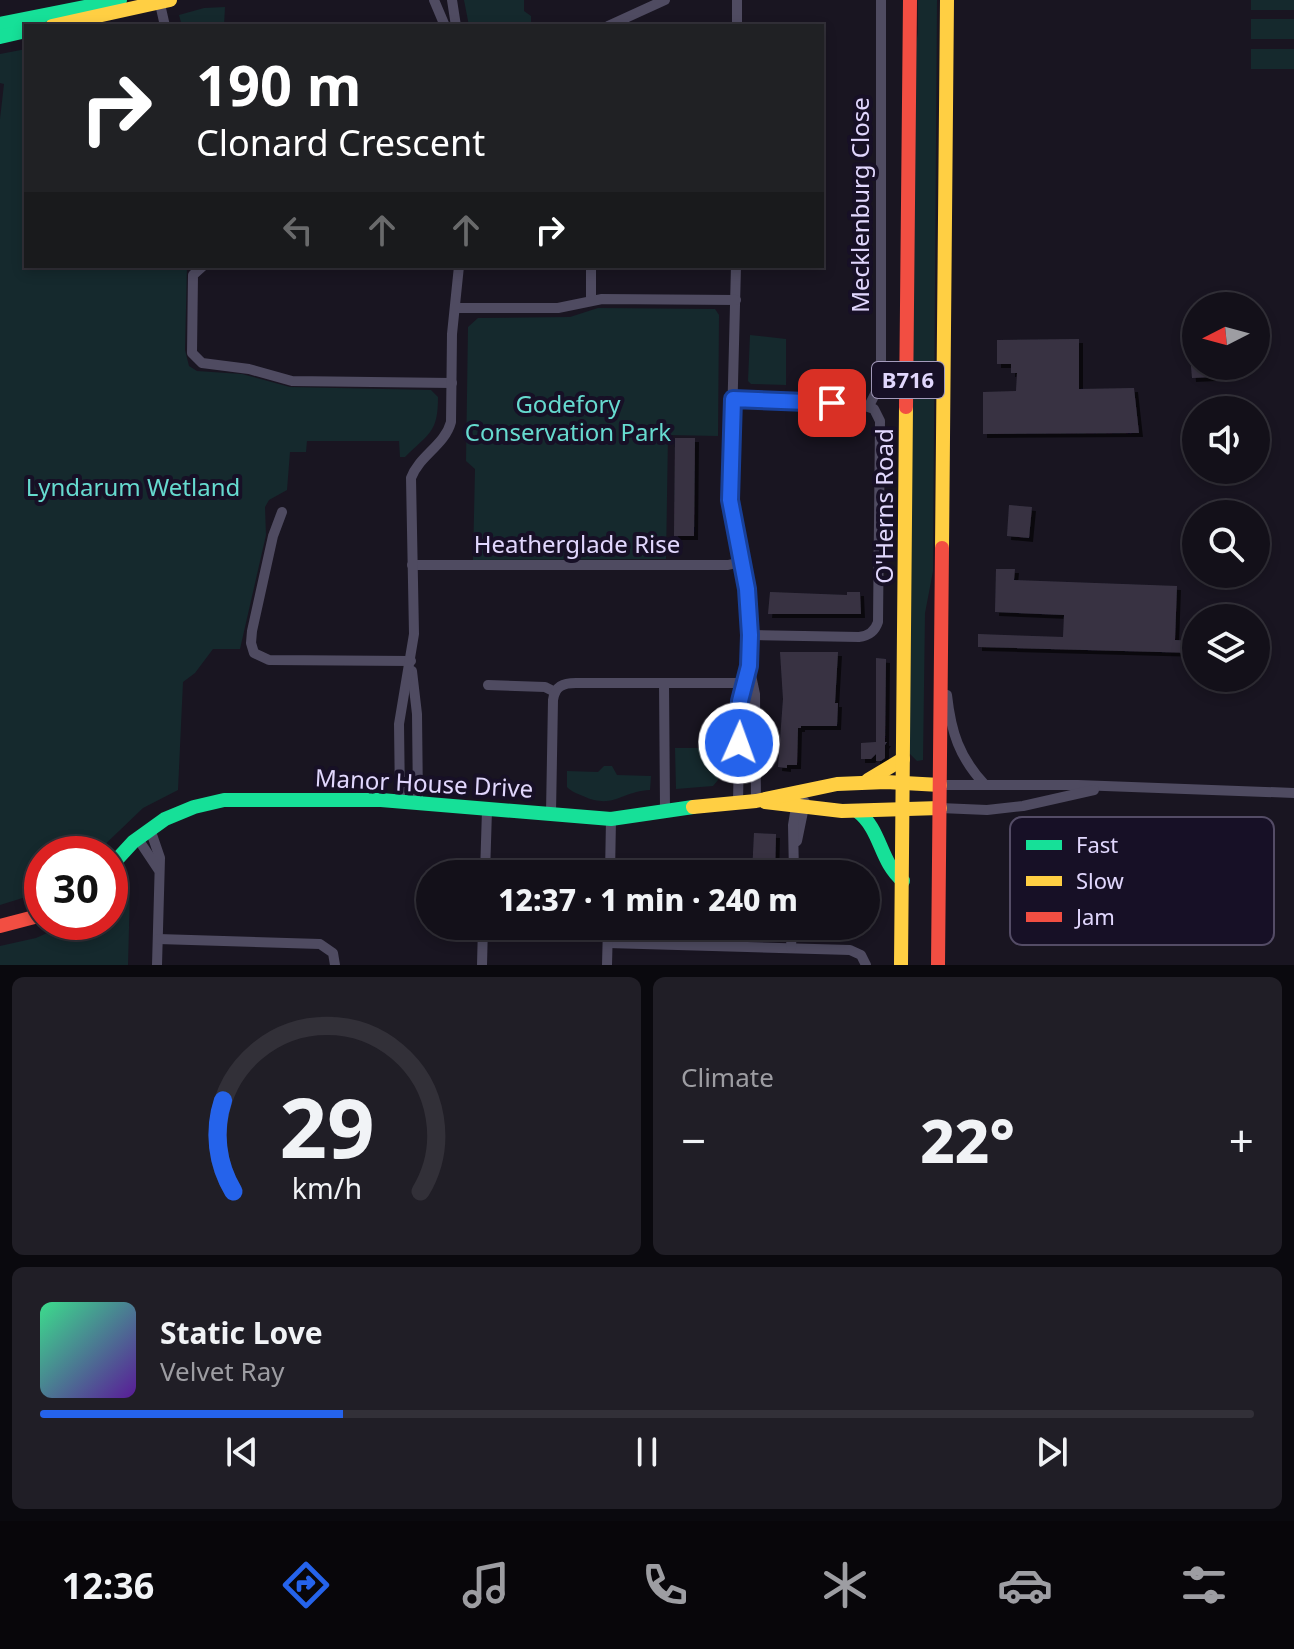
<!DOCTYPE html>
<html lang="en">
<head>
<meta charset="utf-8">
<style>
	:root { --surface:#131019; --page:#201e26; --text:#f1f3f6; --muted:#9d9da2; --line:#323038; --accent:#2563eb }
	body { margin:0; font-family:"Noto Sans",sans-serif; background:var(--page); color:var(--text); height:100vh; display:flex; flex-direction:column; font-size:30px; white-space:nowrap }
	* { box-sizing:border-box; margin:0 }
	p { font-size:26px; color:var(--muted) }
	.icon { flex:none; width:44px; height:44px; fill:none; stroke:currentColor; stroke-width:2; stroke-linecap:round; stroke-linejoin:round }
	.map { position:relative; height:965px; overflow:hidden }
	.details { display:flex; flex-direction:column; gap:12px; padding:12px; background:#0a090e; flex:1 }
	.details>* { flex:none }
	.hud { position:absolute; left:24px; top:24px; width:800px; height:244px; border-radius:0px; box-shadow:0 4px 12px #0003,0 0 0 2px var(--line); background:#202124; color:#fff; overflow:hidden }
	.needle { width:52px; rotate:264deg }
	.buttons { position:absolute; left:1182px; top:292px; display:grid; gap:16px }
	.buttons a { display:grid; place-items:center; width:88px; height:88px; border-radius:50%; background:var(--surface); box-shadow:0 4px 12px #0003,0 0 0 2px var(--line); font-size:40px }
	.speed { position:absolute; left:24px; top:836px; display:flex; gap:16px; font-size:40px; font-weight:700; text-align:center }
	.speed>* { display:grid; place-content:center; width:104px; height:104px; border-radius:50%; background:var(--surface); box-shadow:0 4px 12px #0003,0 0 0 2px var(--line); line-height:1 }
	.speed .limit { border:12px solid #d22; background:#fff; color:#111 }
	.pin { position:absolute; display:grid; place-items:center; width:68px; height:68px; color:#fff; margin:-34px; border-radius:16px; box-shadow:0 4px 12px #0006 }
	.me { position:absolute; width:88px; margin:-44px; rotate:2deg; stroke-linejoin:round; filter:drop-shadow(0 0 6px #0008) }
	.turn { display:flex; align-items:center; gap:28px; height:168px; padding:0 40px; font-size:36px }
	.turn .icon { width:104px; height:104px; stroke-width:2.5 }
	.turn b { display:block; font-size:56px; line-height:68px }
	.lanes { display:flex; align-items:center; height:76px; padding:0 40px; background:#0003; justify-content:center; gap:40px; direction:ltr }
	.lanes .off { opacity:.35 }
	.big { font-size:60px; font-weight:800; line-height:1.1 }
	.details .widget { flex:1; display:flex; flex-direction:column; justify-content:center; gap:12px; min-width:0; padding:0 28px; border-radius:12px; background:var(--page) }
	.details .dial { align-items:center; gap:0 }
	.dial svg { height:208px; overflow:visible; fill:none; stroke:var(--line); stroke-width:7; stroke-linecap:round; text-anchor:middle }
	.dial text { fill:var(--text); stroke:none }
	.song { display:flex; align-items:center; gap:24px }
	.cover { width:96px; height:96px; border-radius:12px; background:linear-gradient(135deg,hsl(150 70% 55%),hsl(270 70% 35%)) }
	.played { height:8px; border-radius:4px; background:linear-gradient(90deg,var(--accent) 25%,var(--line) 25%) }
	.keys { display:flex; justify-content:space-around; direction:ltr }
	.heat { display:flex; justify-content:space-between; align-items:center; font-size:44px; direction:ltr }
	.details .tiles { flex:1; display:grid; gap:12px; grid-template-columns:1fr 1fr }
	.widget:last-child { grid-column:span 2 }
	.trip { position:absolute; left:416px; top:860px; width:464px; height:80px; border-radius:40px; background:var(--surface); box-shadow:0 4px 12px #0003,0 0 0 2px var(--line); font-weight:800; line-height:80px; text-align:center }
	.tab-bar { display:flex; height:128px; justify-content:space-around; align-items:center; background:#08060a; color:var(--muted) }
	.tab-bar .icon { width:56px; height:56px }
	.tab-bar .selected { color:var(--accent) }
	.tab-bar b { font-size:36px; color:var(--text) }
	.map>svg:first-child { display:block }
	.green { fill:#15292d }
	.building { fill:#383343; filter:url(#shadow) }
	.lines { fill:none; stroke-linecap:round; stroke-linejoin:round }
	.street { stroke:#4f4b61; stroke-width:10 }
	.fast { stroke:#16e098; stroke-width:14 }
	.slow { stroke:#ffcf43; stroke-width:14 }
	.jam { stroke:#f24e42; stroke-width:14 }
	.route-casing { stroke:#184099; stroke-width:20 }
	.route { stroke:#2563eb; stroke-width:14 }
	.labels { text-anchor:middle; stroke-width:8; stroke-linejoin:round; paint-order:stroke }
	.shield { fill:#171026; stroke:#a49bbc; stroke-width:2 }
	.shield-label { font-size:22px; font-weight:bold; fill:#e1d7fd }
	.street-label { font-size:24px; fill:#e1d7fd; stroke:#171026 }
	.park-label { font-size:24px; fill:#66dacf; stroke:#171026 }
	.key { fill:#171026; stroke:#544c66; stroke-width:2 }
	.key-label { font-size:22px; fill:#e1d7fd }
</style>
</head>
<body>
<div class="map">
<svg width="1294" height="965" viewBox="0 0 1294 965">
	<defs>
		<filter id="shadow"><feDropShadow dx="4" dy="4" stdDeviation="0" flood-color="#0009"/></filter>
	</defs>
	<rect width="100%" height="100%" fill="#191521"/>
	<!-- green -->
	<g class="green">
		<path d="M 464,0 L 524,0 L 524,11 L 531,16 L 531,26 L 469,26 Z"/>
		<path d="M 918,0 L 937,0 L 933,571 L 925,613 L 923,760 L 917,761 L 909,753 L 913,63 L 918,32 Z"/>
		<rect x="1251" y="0" width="43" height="10"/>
		<path d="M 225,7 L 224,26 L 182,26 L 179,15 L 204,8 Z"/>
		<rect x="1251" y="19" width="43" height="20"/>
		<path d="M 26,49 L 26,266 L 187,266 L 185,350 L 189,366 L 197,371 L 242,374 L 290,387 L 431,390 L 438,397 C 438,433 429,433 405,457 L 400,457 L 399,441 L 307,441 L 306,452 L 290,452 L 287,490 L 269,500 L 265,507 L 266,535 L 240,649 L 213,649 L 195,673 L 183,682 L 178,790 L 143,808 L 95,854 L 42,854 L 42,892 L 0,905 L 0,119 L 4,84 L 0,83 L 0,54 Z"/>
		<rect x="1251" y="49" width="43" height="20"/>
		<path d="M 598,308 L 715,309 L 719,315 L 718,436 L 668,435 L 666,559 L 473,560 L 475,469 L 466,461 L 468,327 L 478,318 L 570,317 Z"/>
		<path d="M 750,335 L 786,339 L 786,385 L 751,384 L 748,381 Z"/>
		<path d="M 675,748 L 718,748 L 718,780 L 713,786 L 676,789 Z"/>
		<path d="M 604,766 L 612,766 L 617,775 L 651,776 L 650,790 C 622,791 613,810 583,796 C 576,793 572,792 567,787 L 567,771 L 598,772 Z"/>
		<path d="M 122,884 L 130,890 L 128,965 L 0,965 L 0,946 L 36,938 L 72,922 L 110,922 L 110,896 Z"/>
	</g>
	<!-- building -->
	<g class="building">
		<path d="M 1079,339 L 1079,389 L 1134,388 L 1139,433 L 983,434 L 983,392 L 1016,391 L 1017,373 L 1011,373 L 1011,364 L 997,364 L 997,340 Z"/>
		<path d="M 1191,366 L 1233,366 L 1233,376 L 1192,378 Z"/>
		<path d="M 675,438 L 695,438 L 694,536 L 674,536 Z"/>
		<path d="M 1009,505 L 1032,507 L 1029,538 L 1007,536 Z"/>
		<path d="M 996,569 L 1015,569 L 1014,580 L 1177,586 L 1175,640 L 1196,641 L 1196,653 L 978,647 L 978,634 L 1063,637 L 1064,615 L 995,612 Z"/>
		<path d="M 770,592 L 847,595 L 847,592 L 860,592 L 861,614 L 768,614 Z"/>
		<path d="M 780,652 L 838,652 L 835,703 L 838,703 L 837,726 L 801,726 L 801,728 L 798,728 L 797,765 L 787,765 L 787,768 L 778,767 L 783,699 Z"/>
		<path d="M 876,658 L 886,659 L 885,742 L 887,742 L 885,745 L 885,758 L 881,761 L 876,761 L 876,754 L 871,759 L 861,759 L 861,743 L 876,742 Z"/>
		<path d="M 754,833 L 776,834 L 775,874 L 752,874 Z"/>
	</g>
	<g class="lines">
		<!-- street -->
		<g class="street">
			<path d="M 434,0 L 445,26"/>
			<path d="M 452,0 L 456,26"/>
			<path d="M 160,4 L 165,26"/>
			<path d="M 608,26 L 665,0"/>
			<path d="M 737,26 L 737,0"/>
			<path d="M 203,266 L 193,275 L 192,353 L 202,363 L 249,369 L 292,381 L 452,383"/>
			<path d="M 736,266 L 730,500 L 749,609 L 749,666 L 755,694 L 756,801"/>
			<path d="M 591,300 L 591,266"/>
			<path d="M 455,308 L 558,308 L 602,299 L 736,300"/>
			<path d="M 733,399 L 859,404 L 874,409 L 880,421 L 878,622 C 875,631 869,636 859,637 L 750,635"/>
			<path d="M 869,406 L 881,382 L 881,0"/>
			<path d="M 282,512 L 273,536 L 252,631 L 251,643 L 254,653 L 269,660 L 411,661"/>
			<path d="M 412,565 L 728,565 L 741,562"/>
			<path d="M 412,671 L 417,714 L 418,803"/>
			<path d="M 664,683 L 665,809"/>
			<path d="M 488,685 L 545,687 L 555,692"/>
			<path d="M 947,695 C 951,732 959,757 985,785"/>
			<path d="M 940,785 L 1078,785 L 1294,793"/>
			<path d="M 400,801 L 399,724 L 414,634 L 411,478 C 419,456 445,445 451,422 L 452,334 L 459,266"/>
			<path d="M 738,802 L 740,701 L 745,679"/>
			<path d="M 940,808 L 987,810 L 1023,806 L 1094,790"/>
			<path d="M 551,813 L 553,700 C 555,686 563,683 576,683 L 735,683 L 753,686"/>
			<path d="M 150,829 L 160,858 L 157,965"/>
			<path d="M 138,839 L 158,869"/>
			<path d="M 797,841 L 805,802"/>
			<path d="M 485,874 L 487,810"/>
			<path d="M 610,874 L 611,819"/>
			<path d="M 794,874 L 793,825 L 797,801"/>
			<path d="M 158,939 L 320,944 L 333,953 L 335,965"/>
			<path d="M 608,943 L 850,950 L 861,955 L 866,965"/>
			<path d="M 791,948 L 792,926"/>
			<path d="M 482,965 L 483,926"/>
			<path d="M 607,965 L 608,926"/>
		</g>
		<!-- fast -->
		<g class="fast">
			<path d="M 0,24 L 120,0"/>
			<path d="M 0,37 L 26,31"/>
			<path d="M 857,811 C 882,830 879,861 903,881"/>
			<path d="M 110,867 L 133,842 L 165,819 L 194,807 L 224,800 L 381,800 L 611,819 L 693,807"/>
		</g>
		<!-- slow -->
		<g class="slow">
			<path d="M 52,26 L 170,0"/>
			<path d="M 942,548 L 947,0"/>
			<path d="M 868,780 L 903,759"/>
			<path d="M 765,802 L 842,811 L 940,808"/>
			<path d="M 693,807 L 756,801 L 837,784 L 886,782 L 940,785"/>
			<path d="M 901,965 L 906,407"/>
		</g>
		<!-- jam -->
		<g class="jam">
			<path d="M 906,407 L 910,0"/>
			<path d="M 0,926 L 42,915"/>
			<path d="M 938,965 L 942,548"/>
		</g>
	</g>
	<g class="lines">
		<defs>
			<path id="route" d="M 739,743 L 740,701 L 749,666 L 750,635 L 747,589 L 730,500 L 733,399 L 832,403"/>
		</defs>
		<!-- route casing -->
		<use href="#route" class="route-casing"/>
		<!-- route -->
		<use href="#route" class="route"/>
	</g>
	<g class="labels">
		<!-- shield labels -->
		<rect class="shield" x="872" y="362" width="72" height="36" rx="6"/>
		<g class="shield-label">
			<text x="908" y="388">B716</text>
		</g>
		<!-- street labels -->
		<g class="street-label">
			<text transform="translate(861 205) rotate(-90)" y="8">Mecklenburg Close</text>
			<text transform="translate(885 506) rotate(-90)" y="8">O'Herns Road</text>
			<text x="577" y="553">Heatherglade Rise</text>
			<text transform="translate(424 784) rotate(3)" y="8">Manor House Drive</text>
		</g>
		<!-- park labels -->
		<g class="park-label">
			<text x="568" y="413">Godefory<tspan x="568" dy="28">Conservation Park</tspan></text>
			<text x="133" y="496">Lyndarum Wetland</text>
		</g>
	</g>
	<!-- legend -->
	<rect x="1010" y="817" width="264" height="128" rx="12" class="key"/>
	<rect x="1026" y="840" width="36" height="10" fill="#16e098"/>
	<rect x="1026" y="876" width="36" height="10" fill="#ffcf43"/>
	<rect x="1026" y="912" width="36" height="10" fill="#f24e42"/>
	<g class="key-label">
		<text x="1076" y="853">Fast</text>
		<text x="1076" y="889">Slow</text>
		<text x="1076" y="925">Jam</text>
	</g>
</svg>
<div class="buttons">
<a><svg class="needle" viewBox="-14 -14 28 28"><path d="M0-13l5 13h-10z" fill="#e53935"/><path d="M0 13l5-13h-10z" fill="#9d9da2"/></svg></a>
<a><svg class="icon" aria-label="sound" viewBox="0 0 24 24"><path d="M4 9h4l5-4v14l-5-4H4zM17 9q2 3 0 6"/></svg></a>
<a><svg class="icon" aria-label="search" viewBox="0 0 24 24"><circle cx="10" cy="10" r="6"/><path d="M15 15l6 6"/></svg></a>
<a><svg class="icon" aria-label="layers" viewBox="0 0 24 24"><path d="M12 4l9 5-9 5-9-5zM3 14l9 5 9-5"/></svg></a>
</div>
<div class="speed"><div class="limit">30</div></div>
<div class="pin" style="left:832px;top:403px;background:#d93025"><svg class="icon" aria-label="arrive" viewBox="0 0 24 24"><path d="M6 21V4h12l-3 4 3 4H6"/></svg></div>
<svg class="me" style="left:739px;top:743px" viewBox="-20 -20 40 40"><circle r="17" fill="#2563eb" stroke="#fff" stroke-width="3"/><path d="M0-11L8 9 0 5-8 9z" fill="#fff"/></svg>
<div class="trip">12:37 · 1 min · 240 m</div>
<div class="hud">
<div class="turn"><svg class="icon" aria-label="right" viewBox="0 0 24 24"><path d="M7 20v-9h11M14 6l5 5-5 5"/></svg><div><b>190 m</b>Clonard Crescent</div></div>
<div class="lanes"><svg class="icon off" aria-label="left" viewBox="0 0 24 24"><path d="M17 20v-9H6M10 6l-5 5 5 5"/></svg><svg class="icon off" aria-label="ahead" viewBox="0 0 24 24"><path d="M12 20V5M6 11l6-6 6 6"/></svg><svg class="icon off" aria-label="ahead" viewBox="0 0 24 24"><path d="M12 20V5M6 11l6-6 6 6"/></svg><svg class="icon" aria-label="right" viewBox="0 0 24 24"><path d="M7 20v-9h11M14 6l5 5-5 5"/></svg></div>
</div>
</div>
<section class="details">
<div class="tiles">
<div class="widget dial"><svg viewBox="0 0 100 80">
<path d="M14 69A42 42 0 1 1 86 69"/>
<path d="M14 69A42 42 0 0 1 10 34" stroke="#2563eb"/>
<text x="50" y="56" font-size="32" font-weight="700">29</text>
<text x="50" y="72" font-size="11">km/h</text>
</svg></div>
<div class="widget"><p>Climate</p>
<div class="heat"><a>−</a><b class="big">22°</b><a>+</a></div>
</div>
<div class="widget">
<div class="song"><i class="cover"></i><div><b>Static Love</b><p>Velvet Ray</p></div></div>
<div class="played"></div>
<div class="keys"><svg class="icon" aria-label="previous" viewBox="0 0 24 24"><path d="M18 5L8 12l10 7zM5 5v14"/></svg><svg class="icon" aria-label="pause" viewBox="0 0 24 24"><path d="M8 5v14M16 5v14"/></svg><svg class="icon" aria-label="next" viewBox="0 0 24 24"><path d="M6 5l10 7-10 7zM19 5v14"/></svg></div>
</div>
</div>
</section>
<nav class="tab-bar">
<b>12:36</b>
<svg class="icon selected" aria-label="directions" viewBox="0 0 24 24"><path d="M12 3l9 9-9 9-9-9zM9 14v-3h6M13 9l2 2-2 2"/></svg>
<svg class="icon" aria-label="music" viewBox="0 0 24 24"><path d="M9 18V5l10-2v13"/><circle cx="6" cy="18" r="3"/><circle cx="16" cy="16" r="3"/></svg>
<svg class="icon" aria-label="phone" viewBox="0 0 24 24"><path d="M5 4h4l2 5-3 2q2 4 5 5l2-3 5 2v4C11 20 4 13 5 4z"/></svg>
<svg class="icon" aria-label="climate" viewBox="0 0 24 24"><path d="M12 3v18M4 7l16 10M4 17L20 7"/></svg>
<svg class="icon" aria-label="car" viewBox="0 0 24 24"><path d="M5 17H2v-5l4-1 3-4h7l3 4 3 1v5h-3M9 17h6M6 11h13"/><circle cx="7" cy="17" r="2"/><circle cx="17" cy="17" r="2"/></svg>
<svg class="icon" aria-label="filters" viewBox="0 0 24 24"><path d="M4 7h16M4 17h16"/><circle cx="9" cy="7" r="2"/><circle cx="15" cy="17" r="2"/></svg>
</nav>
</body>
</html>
